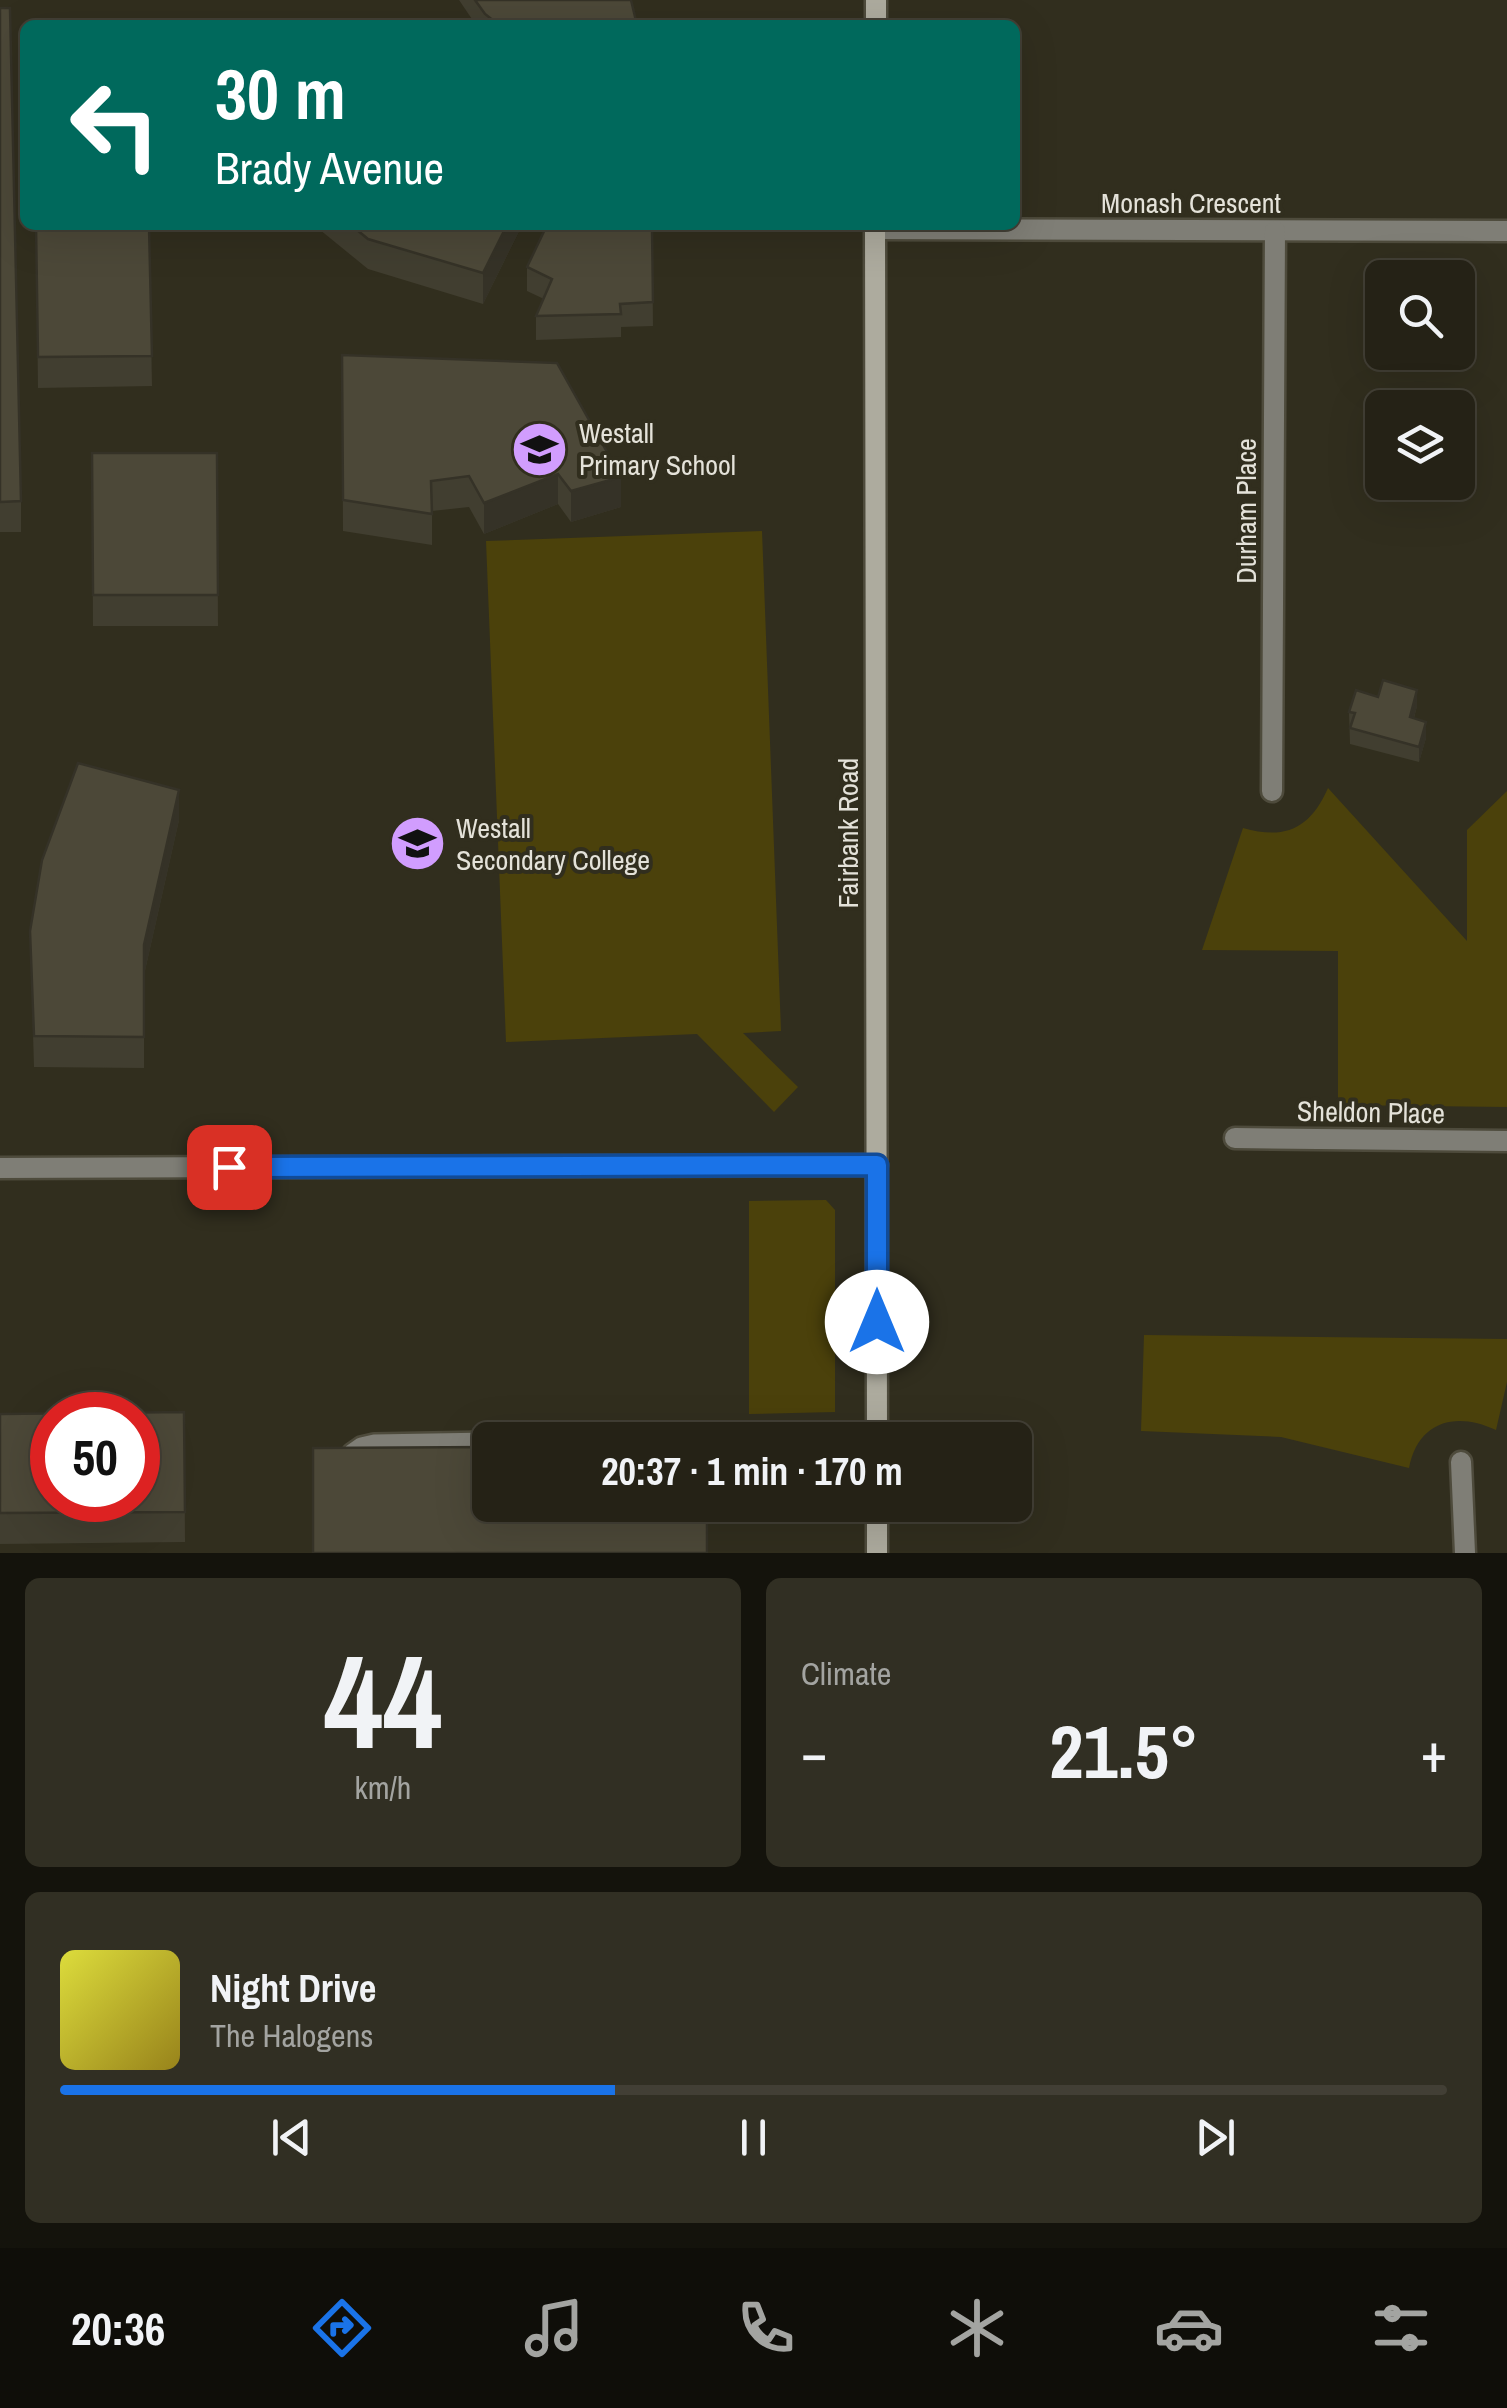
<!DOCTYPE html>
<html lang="en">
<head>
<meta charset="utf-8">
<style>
	:root { --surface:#252216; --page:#312f23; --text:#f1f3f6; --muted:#a3a4a1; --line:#423f35; --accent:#1a73e8 }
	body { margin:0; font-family:"Archivo Narrow",sans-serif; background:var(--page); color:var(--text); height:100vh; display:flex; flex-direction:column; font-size:38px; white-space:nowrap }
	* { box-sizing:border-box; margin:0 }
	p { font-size:32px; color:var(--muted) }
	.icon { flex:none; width:55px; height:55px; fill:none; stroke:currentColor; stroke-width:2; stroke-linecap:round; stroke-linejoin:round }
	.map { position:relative; height:1553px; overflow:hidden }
	.side { display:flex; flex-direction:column; gap:25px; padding:25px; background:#14130c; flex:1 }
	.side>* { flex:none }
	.guide { position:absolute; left:20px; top:20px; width:1000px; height:210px; border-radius:15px; box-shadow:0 10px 40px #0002,0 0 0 2px var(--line); background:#00695c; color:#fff; overflow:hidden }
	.buttons { position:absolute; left:1365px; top:260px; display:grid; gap:20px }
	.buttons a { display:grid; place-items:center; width:110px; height:110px; border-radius:15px; background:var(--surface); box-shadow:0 10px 40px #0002,0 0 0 2px var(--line); font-size:50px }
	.speed { position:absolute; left:30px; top:1392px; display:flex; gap:20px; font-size:50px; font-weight:700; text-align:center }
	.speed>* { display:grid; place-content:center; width:130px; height:130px; border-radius:50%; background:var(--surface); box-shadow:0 10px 40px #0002,0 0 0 2px var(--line); line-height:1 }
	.speed .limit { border:15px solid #d22; background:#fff; color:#111 }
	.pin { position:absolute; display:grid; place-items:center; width:85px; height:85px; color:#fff; margin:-42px; border-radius:20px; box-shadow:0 5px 15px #0006 }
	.me { position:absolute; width:110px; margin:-55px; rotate:0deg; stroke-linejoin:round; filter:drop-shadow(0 0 8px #0008) }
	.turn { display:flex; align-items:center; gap:35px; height:210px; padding:0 30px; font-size:45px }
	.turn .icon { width:130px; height:130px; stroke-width:2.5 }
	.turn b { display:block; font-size:70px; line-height:85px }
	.big { font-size:75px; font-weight:700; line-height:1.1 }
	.side .tile { flex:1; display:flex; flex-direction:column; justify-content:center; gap:15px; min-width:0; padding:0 35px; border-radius:15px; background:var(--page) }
	.side .dial { align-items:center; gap:0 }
	.dial b { font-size:130px; line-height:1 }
	.song { display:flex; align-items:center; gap:30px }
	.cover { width:120px; height:120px; border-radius:15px; background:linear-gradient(135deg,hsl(60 70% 55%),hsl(50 70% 35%)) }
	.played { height:10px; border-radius:5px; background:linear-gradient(90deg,var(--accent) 40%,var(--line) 40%) }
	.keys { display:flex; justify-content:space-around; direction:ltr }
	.heat { display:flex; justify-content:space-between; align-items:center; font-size:55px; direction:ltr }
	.side .tiles { flex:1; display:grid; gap:25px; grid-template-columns:1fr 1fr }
	.tile:last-child { grid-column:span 2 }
	.trip { position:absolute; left:472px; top:1422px; width:560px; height:100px; border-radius:15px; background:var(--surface); box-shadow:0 10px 40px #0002,0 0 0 2px var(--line); font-weight:700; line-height:100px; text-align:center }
	.tabs { display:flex; height:160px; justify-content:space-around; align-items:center; background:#0f0e09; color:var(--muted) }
	.tabs .icon { width:70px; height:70px }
	.tabs .current { color:var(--accent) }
	.tabs b { font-size:45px; color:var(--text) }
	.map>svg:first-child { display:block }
	.green { fill:#4b410b }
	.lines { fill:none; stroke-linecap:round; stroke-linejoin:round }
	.service-casing { stroke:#4e4b3c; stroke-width:20 }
	.minor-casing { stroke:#4e4b3c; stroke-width:25 }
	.secondary-casing { stroke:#4e4b3c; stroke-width:25 }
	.service { stroke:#7f7e76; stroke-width:15 }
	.minor { stroke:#7f7e76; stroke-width:20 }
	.secondary { stroke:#adab9e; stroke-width:20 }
	.wall { fill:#413e30 }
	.shaded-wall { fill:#353227 }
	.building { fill:#4c4838; stroke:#353227; stroke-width:2.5; fill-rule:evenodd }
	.route-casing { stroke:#114b97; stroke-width:25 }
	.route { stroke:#1a73e8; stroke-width:18 }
	.labels { text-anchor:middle; stroke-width:8; stroke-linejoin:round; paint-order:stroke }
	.street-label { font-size:28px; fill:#e4e2d9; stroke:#312e1e }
	.poi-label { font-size:28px; fill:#e4e2d9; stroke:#312e1e; text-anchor:start }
</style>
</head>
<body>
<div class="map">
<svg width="1507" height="1553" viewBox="0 0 1507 1553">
	<rect width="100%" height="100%" fill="#312e1e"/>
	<!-- green -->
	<g class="green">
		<path d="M 762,531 L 781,1031 L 743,1033 L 798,1087 L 774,1112 L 697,1034 L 506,1042 L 486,541 Z"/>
		<path d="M 1328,788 L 1467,941 L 1467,830 L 1507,791 L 1507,1107 L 1338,1105 L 1338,951 L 1202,950 L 1243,828 C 1285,840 1310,829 1328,788 Z"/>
		<path d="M 826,1200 L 835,1210 L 835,1412 L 749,1414 L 749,1201 Z"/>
		<path d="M 1144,1335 L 1507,1339 L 1507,1382 L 1496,1430 C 1456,1411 1418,1421 1409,1468 L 1281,1437 L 1141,1431 Z"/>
	</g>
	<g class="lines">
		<defs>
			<g id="service">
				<path d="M 515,1440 L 745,1440"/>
				<path d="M 350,1466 L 351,1452 L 361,1445 L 374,1442 L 490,1440"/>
			</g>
			<g id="minor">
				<path d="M 875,229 L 1507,231"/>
				<path d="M 1272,791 L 1275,231"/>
				<path d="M 1235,1138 L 1507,1141"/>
				<path d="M 0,1168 L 877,1165"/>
				<path d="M 1461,1462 L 1465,1553"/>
			</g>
			<g id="secondary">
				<path d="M 876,25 L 876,0"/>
				<path d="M 875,225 L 877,1440"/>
				<path d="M 877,1553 L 877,1505"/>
			</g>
		</defs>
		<!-- service casing -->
		<use href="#service" class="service-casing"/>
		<!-- minor casing -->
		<use href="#minor" class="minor-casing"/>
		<!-- secondary casing -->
		<use href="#secondary" class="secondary-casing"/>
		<!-- service -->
		<use href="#service" class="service"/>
		<!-- minor -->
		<use href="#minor" class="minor"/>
		<!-- secondary -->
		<use href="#secondary" class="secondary"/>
	</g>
	<!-- wall -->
	<g class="wall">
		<path d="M 459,0 L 631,0 L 637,25 L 476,25 Z"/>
		<path d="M 0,8 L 21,501 L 21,532 L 0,532 Z"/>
		<path d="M 36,225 L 149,225 L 152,386 L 38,388 Z"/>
		<path d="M 314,225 L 522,225 L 483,304 L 368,269 Z"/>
		<path d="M 652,225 L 653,326 L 621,327 L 621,337 L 536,340 L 536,316 L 544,299 L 527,291 L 527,267 Z"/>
		<path d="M 342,355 L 621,507 L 571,522 L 558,504 L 484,534 L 469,507 L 432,511 L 432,545 L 343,531 Z"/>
		<path d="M 92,453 L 217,453 L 218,626 L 93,626 Z"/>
		<path d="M 1378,697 L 1417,706 L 1414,718 L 1426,738 L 1419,762 L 1350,744 L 1349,712 Z"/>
		<path d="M 179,820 L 144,975 L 144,1068 L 34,1067 L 30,931 Z"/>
		<path d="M 184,1412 L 185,1542 L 0,1544 L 0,1414 Z"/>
	</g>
	<!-- shaded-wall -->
	<g class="shaded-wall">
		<path d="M 507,225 L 522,225 L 483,304 L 483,273 Z"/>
		<path d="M 558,474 L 558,504 L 484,534 L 484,503 Z"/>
		<path d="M 621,477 L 621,507 L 571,522 L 571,491 Z"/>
		<path d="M 1417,690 L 1417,706 L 1410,732 L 1410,717 Z"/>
		<path d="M 1426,722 L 1426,738 L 1419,762 L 1419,747 Z"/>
		<path d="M 179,790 L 179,820 L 144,975 L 144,1068 L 144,945 Z"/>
	</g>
	<!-- building -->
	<g class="building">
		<path d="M 475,0 L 631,0 L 637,25 L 499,25 L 485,14 Z"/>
		<path d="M 0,8 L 10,8 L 21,501 L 0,502 Z"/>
		<path d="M 36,225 L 149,225 L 152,356 L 38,357 Z"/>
		<path d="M 351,225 L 507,225 L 483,273 L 368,239 Z"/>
		<path d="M 547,225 L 652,225 L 653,302 L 620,304 L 621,314 L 536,316 L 552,279 L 527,267 Z"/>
		<path d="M 342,355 L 557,363 L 621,477 L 571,491 L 558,474 L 484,503 L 469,476 L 431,481 L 432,514 L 343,500 Z"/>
		<path d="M 92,453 L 217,453 L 218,595 L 93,595 Z"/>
		<path d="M 1383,680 L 1417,690 L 1410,717 L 1426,722 L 1419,747 L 1350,728 L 1355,713 L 1349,712 L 1356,690 L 1378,697 Z"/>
		<path d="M 78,763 L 179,790 L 144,945 L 144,1037 L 34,1036 L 30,931 L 42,860 Z"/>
		<path d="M 184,1412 L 185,1512 L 0,1513 L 0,1414 ZM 52,1415 L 138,1415 L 138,1500 L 52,1500 Z"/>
		<path d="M 490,1447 L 490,1505 L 707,1505 L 707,1553 L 313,1553 L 313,1448 Z"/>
	</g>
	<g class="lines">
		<defs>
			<path id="route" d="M 229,1167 L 877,1165 L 877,1322"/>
		</defs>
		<!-- route casing -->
		<use href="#route" class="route-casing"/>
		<!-- route -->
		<use href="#route" class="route"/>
	</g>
	<!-- icons -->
	<defs>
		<symbol id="school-disc" viewBox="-11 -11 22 22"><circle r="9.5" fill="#d19dfe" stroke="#312e1e"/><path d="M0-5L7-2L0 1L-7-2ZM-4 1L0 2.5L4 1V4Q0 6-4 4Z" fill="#111"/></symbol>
	</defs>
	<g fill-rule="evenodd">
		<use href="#school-disc" x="508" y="418" width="63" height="63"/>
		<use href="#school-disc" x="386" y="812" width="63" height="63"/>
	</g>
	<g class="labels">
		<!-- street labels -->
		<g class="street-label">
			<text x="1191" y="213">Monash Crescent</text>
			<text transform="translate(1246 511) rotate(-90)" y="10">Durham Place</text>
			<text transform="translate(848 833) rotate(-90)" y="10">Fairbank Road</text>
			<text transform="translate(1371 1112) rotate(1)" y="10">Sheldon Place</text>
		</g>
		<!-- poi labels -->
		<g class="poi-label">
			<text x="579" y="443">Westall<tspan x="579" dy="32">Primary School</tspan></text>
			<text x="456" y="838">Westall<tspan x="456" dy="32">Secondary College</tspan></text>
		</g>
	</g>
</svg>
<div class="buttons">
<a><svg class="icon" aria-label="search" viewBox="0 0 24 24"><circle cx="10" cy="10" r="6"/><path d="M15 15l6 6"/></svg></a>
<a><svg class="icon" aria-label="layers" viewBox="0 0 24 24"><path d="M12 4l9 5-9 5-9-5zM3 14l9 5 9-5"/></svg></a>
</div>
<div class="speed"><div class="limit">50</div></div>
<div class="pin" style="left:229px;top:1167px;background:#d93025"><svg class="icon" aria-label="arrive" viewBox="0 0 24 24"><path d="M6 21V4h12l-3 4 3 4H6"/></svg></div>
<svg class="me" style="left:877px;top:1322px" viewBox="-20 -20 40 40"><circle r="19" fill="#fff"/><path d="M0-13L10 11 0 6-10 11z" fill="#1a73e8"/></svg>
<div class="trip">20:37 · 1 min · 170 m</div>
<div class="guide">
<div class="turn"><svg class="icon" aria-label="left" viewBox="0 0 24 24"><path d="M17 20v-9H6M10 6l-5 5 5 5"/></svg><div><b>30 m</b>Brady Avenue</div></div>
</div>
</div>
<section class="side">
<div class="tiles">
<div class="tile dial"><b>44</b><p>km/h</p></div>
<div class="tile"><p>Climate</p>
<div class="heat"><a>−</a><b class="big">21.5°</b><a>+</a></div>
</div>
<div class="tile">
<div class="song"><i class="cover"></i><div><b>Night Drive</b><p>The Halogens</p></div></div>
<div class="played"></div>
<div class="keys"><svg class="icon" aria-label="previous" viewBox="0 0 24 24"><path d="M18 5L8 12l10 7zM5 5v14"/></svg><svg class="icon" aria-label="pause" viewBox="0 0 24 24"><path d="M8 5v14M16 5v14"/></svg><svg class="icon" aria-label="next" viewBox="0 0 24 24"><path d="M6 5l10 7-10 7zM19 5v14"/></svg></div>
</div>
</div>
</section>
<nav class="tabs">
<b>20:36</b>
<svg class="icon current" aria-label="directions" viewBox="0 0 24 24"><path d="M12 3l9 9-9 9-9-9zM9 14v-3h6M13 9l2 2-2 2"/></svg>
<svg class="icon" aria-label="music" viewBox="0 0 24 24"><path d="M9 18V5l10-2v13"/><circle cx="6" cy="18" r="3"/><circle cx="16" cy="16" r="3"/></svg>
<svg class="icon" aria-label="phone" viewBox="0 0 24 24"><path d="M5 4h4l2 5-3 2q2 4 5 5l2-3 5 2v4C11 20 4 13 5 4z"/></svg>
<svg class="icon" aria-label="climate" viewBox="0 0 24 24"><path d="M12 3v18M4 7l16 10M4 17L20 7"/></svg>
<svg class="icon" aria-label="car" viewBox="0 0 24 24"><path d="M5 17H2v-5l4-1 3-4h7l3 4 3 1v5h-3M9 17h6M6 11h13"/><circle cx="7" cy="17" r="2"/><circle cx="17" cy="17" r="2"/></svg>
<svg class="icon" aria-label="filters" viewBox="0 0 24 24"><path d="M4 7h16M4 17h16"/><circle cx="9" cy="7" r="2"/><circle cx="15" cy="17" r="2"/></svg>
</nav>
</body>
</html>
